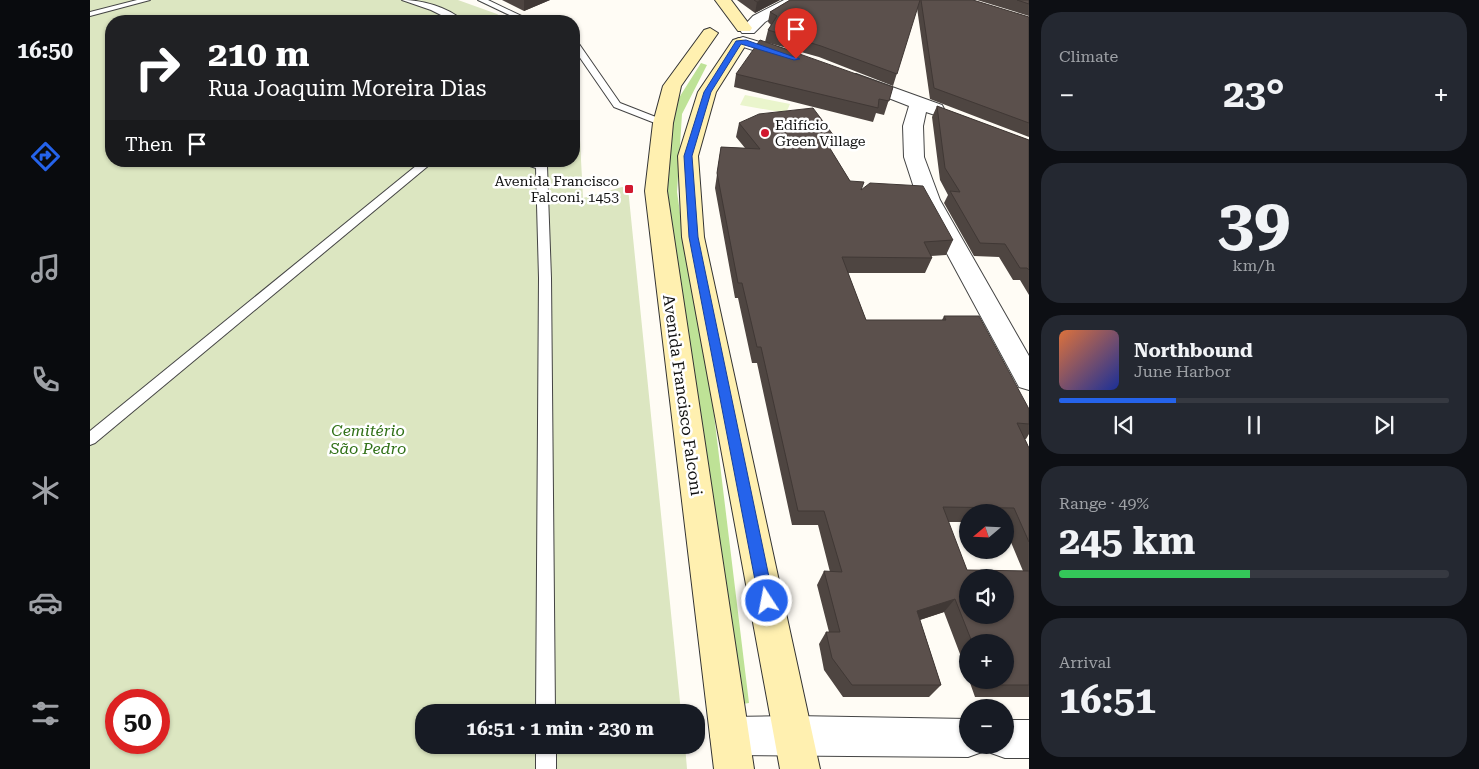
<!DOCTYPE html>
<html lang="en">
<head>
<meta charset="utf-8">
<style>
	:root { --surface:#171b24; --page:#242831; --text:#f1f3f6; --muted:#9ea1a6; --line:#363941; --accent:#2563eb }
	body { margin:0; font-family:"Roboto Serif",serif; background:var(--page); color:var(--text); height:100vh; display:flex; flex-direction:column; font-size:19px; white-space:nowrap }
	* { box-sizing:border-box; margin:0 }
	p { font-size:16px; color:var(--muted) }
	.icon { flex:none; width:28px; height:28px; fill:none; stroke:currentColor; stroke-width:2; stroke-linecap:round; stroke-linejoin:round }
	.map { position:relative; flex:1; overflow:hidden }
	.side { display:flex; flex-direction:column; gap:12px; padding:12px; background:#0d0f14; width:450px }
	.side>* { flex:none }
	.hud { position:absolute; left:15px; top:15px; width:475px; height:152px; border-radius:20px; box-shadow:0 1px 4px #0004; background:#202124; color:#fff; overflow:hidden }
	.needle { width:32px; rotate:251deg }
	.controls { position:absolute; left:869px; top:504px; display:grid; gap:10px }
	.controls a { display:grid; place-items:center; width:55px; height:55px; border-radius:50%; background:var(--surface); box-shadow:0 1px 4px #0004; font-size:25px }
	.speed { position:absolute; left:15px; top:689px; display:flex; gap:10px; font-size:25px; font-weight:700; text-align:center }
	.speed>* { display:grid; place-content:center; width:65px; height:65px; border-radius:50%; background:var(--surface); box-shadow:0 1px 4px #0004; line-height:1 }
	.speed .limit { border:8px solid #d22; background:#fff; color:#111 }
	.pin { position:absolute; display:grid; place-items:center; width:42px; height:42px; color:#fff; margin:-51px -21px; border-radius:50% 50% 50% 0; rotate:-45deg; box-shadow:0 0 5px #0007 }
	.pin .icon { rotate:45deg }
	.me { position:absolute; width:55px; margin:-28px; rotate:349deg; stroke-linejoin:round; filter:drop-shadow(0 0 4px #0008) }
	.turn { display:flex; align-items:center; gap:18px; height:105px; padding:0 20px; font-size:22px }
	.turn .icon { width:65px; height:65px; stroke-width:2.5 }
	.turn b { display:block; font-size:35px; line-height:42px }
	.then { display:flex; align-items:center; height:48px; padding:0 20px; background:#0003; gap:10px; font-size:19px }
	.big { font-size:38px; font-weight:700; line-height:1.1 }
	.side .widget { flex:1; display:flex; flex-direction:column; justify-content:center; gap:8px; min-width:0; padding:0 18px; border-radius:20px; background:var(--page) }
	.side .dial { align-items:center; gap:0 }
	.dial b { font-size:65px; line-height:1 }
	.song { display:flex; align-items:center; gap:15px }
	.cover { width:60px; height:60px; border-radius:8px; background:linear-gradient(135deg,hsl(20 70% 55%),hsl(230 70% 35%)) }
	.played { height:5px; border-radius:2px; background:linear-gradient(90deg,var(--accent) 30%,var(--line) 30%) }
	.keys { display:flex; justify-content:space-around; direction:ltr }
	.heat { display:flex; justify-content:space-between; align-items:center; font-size:28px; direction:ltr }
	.charge { height:8px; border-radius:4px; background:linear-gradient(90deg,#34c759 49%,var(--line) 0) }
	.trip { position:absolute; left:325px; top:704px; width:290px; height:50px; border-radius:20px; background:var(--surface); box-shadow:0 1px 4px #0004; font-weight:700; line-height:50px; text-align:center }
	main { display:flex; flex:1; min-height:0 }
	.dock { display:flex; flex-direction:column; width:90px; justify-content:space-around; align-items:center; background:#090b0e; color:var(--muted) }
	.dock .icon { width:35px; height:35px }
	.dock .active { color:var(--accent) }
	.dock b { font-size:22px; color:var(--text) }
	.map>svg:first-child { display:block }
	.forest { fill:#bee296 }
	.cemetery { fill:#dce6c1; fill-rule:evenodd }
	.pitch { fill:#eaf5cc }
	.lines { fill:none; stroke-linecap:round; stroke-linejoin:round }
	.service-casing { stroke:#444; stroke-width:2 }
	.minor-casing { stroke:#444; stroke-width:2 }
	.secondary-casing { stroke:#333; stroke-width:2 }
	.service { fill:#fff; fill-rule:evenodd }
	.minor { fill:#fff; fill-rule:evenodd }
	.secondary { fill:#fff0b0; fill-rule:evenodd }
	.wall { fill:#4e4541; fill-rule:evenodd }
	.shaded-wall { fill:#403835 }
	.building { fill:#5b504c; stroke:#403835; fill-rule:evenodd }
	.route { fill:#2563eb; stroke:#184099 }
	.poi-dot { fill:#d1182f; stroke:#fff; stroke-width:2 }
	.labels { text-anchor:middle; stroke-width:5; stroke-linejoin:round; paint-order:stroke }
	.far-poi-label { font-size:14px; fill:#111; stroke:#fff; text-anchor:start }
	.street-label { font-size:16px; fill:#111; stroke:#fff }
	.park-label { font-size:16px; font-style:italic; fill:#317118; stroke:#fff }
</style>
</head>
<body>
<main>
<nav class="dock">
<b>16:50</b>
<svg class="icon active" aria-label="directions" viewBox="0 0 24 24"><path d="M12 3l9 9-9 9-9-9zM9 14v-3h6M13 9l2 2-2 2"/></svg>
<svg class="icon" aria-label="music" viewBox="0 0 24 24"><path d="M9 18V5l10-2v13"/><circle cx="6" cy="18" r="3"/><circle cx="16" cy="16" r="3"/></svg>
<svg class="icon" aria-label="phone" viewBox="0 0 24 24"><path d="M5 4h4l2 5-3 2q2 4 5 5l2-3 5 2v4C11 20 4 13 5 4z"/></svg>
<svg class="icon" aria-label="climate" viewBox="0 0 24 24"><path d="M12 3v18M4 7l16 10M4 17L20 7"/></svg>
<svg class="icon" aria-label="car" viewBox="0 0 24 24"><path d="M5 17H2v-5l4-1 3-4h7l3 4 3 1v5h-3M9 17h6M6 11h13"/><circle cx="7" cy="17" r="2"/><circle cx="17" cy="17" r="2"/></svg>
<svg class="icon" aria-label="filters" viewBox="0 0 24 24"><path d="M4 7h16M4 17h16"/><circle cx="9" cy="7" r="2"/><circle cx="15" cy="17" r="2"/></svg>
</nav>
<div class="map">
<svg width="939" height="769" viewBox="0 0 939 769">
	<rect width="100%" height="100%" fill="#fffcf5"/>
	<!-- forest -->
	<path class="forest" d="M 611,63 L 617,65 L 592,114 L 587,192 L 599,275 L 620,382 L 659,703 L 646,705 L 573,189 L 580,112 Z"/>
	<!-- cemetery -->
	<path class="cemetery" d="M 0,0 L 368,0 L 407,14 L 417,21 L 21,21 L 21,161 L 484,161 L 484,96 L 489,121 L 493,198 L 532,187 L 538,188 L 591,712 L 334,712 L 334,745 L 595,745 L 597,769 L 0,769 ZM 26,700 L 69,700 L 69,742 L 26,742 Z"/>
	<!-- pitch -->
	<path class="pitch" d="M 655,95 L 700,104 L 696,113 L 650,105 Z"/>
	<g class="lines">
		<defs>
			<g id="service">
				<path d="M 47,0 L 60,0 L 0,16 L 0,12 Z"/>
				<path d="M 312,0 C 332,0 358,7 373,21 L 363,21 L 341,10 Z"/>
				<path d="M 388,0 L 398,0 L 442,21 L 432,21 Z"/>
				<path d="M 484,41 L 487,41 L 530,103 L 576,121 L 576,125 L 570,125 L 524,107 L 484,49 Z"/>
				<path d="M 332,161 L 344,161 L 5,443 L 0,445 L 0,431 Z"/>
				<path d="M 425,161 L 456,161 L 457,166 L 461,278 L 465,712 L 446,712 L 449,278 L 446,168 Z"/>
				<rect x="446" y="745" width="20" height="24"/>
			</g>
			<g id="minor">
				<path d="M 694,0 L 713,0 L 675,22 L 664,33 L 652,33 L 650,30 L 663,16 Z"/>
				<path d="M 653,37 L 707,53 L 709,57 L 707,61 L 701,62 L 647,45 L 645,42 L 647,39 Z"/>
				<path d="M 766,74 L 852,105 L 854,109 L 852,113 L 845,115 L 836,112 L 833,126 L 834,157 L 850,200 L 939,356 L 939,390 L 929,387 L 828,200 L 814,157 L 813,126 L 819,106 L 760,83 L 757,79 L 760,75 Z"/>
				<path d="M 704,716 L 878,719 L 878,745 L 895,745 L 892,752 L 878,757 L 639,755 L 625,750 L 620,736 L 625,722 L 639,717 Z"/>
				<path d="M 915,720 L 939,720 L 939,758 L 915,758 L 901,753 L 898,745 L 915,745 Z"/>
			</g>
			<g id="secondary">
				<path d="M 625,0 L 641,0 L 662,28 L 660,31 L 648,31 Z"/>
				<path d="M 620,28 L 628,33 L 591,86 L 583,123 L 577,191 L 664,769 L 624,769 L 555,191 L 563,123 L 573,86 L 614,30 Z"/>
				<path d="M 649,38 L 655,40 L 657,43 L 626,92 L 608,156 L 614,237 L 730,769 L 690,769 L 592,237 L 588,156 L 608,92 L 643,40 Z"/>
			</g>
		</defs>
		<!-- service casing -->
		<use href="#service" class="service-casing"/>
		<!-- minor casing -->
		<use href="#minor" class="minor-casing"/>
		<!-- secondary casing -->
		<use href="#secondary" class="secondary-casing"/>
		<!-- service -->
		<use href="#service" class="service"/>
		<!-- minor -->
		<use href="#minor" class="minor"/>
		<!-- secondary -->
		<use href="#secondary" class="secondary"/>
	</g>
	<!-- wall -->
	<g class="wall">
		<path d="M 412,0 L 460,0 L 434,11 Z"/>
		<path d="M 647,0 L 690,0 L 665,13 Z"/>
		<path d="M 700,0 L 883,0 L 939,17 L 939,137 L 840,99 L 827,8 L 803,86 L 729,57 L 675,42 L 678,30 L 681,25 L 678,22 L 680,12 Z"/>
		<path d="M 887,0 L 939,0 L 939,16 Z"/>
		<path d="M 646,74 L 803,87 L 794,115 L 786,113 L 783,122 L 644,87 Z"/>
		<path d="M 847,106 L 939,140 L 939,295 L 930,280 L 923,280 L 909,257 L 884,256 L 854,203 L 858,195 L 850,180 L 842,117 Z"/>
		<path d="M 649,123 L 744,136 L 740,149 L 760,181 L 771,190 L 863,240 L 856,255 L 841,256 L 842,258 L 835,273 L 758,273 L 776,320 L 852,320 L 854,316 L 939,409 L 939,434 L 936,439 L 935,439 L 939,448 L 939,697 L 885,697 L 879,680 L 915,680 L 915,642 L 878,642 L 878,675 L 854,612 L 830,620 L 851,685 L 839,697 L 753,697 L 734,670 L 729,644 L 736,632 L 739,632 L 727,585 L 734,571 L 740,572 L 728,525 L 702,525 L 667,363 L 662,363 L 648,298 L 645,298 L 625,188 L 631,147 L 655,148 L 646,137 ZM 878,512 L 915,512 L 915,528 L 933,571 L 877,570 L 858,522 L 878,522 Z"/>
	</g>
	<!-- shaded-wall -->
	<g class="shaded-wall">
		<path d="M 434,0 L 460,0 L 434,11 Z"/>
		<path d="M 671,0 L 690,0 L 665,13 L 667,2 Z"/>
		<path d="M 744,136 L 740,151 L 733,137 Z"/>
		<path d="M 865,599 L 854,612 L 817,624 L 827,611 Z"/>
	</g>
	<!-- building -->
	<g class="building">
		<path d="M 664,0 L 671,0 L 667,2 Z"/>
		<path d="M 700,0 L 830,0 L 807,74 L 731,46 L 678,30 L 687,16 L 680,12 Z"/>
		<path d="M 831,0 L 883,0 L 939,17 L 939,123 L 844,88 Z"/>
		<path d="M 927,0 L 939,0 L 939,4 Z"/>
		<path d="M 670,40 L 803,87 L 799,101 L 789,99 L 788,108 L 646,74 Z"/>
		<path d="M 847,106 L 939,140 L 939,270 L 937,268 L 930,268 L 915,244 L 890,243 L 860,191 L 870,192 L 855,168 Z"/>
		<path d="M 723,108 L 744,136 L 733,137 L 760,181 L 774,182 L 771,190 L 780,183 L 833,186 L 863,240 L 834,242 L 842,258 L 752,257 L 776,320 L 856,320 L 854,316 L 889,316 L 939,409 L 939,424 L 927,423 L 939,448 L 939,542 L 924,508 L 853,507 L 877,570 L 939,571 L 939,685 L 898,685 L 896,680 L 915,680 L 915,642 L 882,642 L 865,599 L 827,611 L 851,685 L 762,685 L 742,658 L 736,632 L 750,632 L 734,571 L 752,572 L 734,511 L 708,511 L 671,347 L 667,347 L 652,283 L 648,283 L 627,173 L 631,147 L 670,149 L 649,123 L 669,114 ZM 878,578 L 915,578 L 915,615 L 878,615 Z"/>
	</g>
	<!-- route -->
	<path class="route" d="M 656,40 L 710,59 L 704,60 L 651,44 L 621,92 L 602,156 L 608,237 L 684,601 L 682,605 L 677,607 L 672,605 L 669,601 L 599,237 L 594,156 L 614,92 L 646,41 Z"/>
	<!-- markers -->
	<g class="poi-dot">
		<circle cx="675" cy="133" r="5"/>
		<rect x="534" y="184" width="10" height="10" rx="2.5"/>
	</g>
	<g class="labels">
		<!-- far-poi labels -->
		<g class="far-poi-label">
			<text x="685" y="130">Edifício<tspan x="685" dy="16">Green Village</tspan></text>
			<text x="529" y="186" text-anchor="end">Avenida Francisco<tspan x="529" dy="16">Falconi, 1453</tspan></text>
		</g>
		<!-- street labels -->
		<g class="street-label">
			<text transform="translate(593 395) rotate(82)" y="6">Avenida Francisco Falconi</text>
		</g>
		<!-- park labels -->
		<g class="park-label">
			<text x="278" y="436">Cemitério<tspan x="278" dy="18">São Pedro</tspan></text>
		</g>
	</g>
</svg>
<div class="controls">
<a><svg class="needle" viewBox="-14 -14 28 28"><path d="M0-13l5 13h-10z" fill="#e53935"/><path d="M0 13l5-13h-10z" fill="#9ea1a6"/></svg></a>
<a><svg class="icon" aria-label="sound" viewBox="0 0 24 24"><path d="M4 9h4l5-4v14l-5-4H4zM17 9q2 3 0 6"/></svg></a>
<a>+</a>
<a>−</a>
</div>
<div class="speed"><div class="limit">50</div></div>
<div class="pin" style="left:706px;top:59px;background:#d93025"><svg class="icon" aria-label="arrive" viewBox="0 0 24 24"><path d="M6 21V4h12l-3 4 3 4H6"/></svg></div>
<svg class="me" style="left:677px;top:601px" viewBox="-20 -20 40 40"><circle r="17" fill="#2563eb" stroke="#fff" stroke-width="3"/><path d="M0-11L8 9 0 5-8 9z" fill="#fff"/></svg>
<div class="trip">16:51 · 1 min · 230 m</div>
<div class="hud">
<div class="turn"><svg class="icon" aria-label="right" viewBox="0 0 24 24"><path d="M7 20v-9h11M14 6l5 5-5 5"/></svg><div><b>210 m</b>Rua Joaquim Moreira Dias</div></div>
<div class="then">Then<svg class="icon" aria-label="arrive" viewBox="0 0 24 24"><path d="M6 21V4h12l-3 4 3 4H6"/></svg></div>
</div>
</div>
<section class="side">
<div class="widget"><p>Climate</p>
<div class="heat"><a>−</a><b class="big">23°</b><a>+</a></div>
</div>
<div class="widget dial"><b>39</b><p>km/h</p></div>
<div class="widget">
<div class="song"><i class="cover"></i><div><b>Northbound</b><p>June Harbor</p></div></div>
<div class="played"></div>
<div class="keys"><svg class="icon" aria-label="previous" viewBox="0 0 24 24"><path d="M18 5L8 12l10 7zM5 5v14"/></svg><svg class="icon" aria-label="pause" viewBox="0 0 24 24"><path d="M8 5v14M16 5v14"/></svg><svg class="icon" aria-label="next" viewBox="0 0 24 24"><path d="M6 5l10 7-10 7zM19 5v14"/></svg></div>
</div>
<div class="widget"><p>Range · 49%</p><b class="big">245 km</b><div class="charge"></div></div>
<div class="widget"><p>Arrival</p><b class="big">16:51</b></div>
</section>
</main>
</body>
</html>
